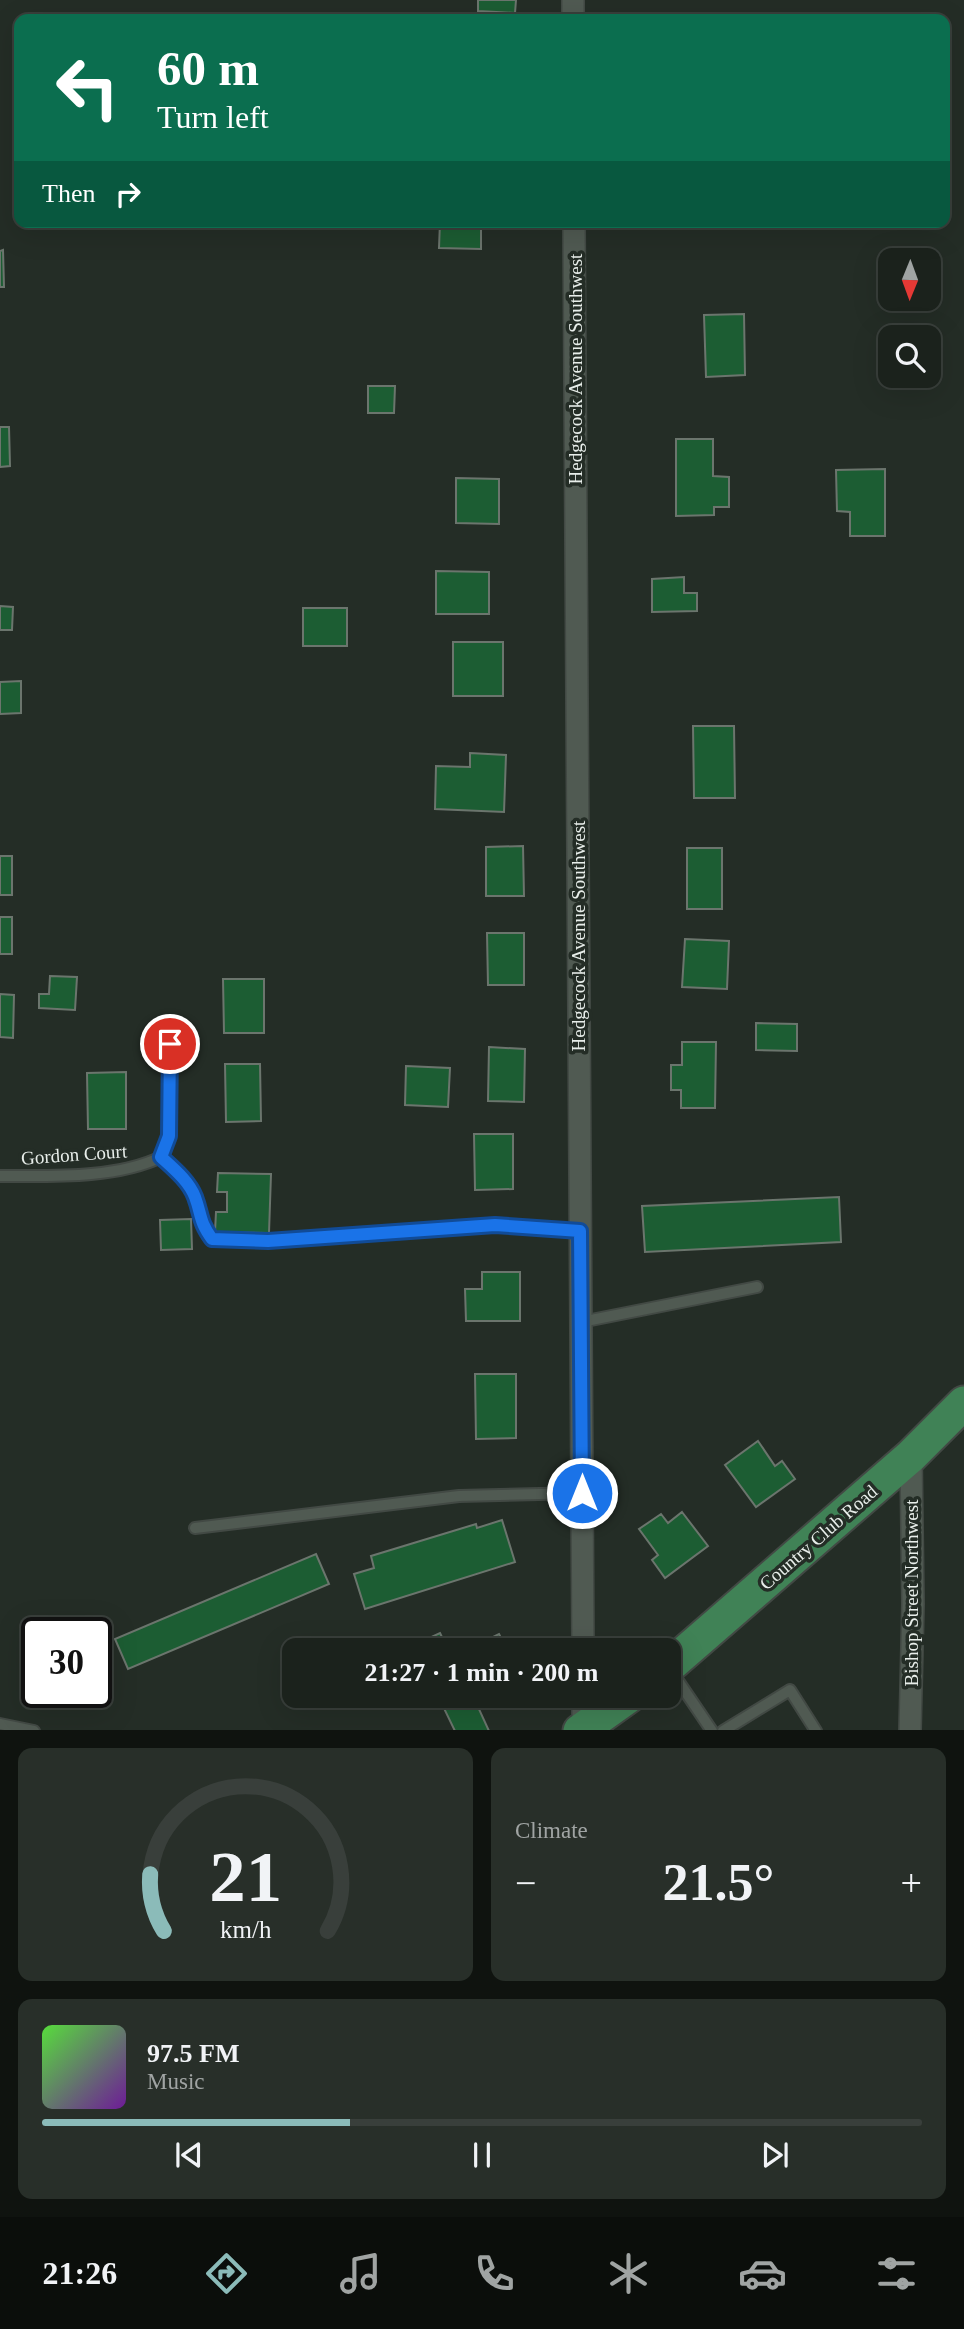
<!DOCTYPE html>
<html lang="en">
<head>
<meta charset="utf-8">
<style>
	:root { --surface:#1b221c; --page:#282f29; --text:#f1f3f6; --muted:#a0a4a3; --line:#393f3b; --accent:#8bbbb9 }
	body { margin:0; font-family:"Times New Roman",serif; background:var(--page); color:var(--text); height:100vh; display:flex; flex-direction:column; font-size:26px; white-space:nowrap }
	* { box-sizing:border-box; margin:0 }
	p { font-size:23px; color:var(--muted) }
	.icon { flex:none; width:38px; height:38px; fill:none; stroke:currentColor; stroke-width:2; stroke-linecap:round; stroke-linejoin:round }
	.map { position:relative; height:1730px; overflow:hidden }
	.side { display:flex; flex-direction:column; gap:18px; padding:18px; background:#0f130f; flex:1 }
	.side>* { flex:none }
	.top-card { position:absolute; left:14px; top:14px; width:936px; height:214px; border-radius:14px; box-shadow:0 7px 28px #0002,0 0 0 2px var(--line); background:#0b6e4f; color:#fff; overflow:hidden }
	.needle { width:46px; rotate:181deg }
	.buttons { position:absolute; left:878px; top:248px; display:grid; gap:14px }
	.buttons a { display:grid; place-items:center; width:63px; height:63px; border-radius:14px; background:var(--surface); box-shadow:0 7px 28px #0002,0 0 0 2px var(--line); font-size:35px }
	.speed { position:absolute; left:21px; top:1617px; display:flex; gap:14px; font-size:35px; font-weight:700; text-align:center }
	.speed>* { display:grid; place-content:center; width:91px; height:91px; border-radius:50%; background:var(--surface); box-shadow:0 7px 28px #0002,0 0 0 2px var(--line); line-height:1 }
	.speed .limit { border:4px solid #111; border-radius:10px; background:#fff; color:#111 }
	.pin { position:absolute; display:grid; place-items:center; width:60px; height:60px; color:#fff; margin:-30px; border:4px solid #fff; border-radius:50%; box-shadow:0 2px 7px #0007 }
	.me { position:absolute; width:77px; margin:-38px; rotate:0deg; stroke-linejoin:round; filter:drop-shadow(0 0 5px #0008) }
	.turn { display:flex; align-items:center; gap:24px; height:147px; padding:0 28px; font-size:32px }
	.turn .icon { width:91px; height:91px; stroke-width:2.5 }
	.turn b { display:block; font-size:49px; line-height:60px }
	.then { display:flex; align-items:center; height:66px; padding:0 28px; background:#0003; gap:14px; font-size:26px }
	.big { font-size:52px; font-weight:700; line-height:1.1 }
	.side .widget { flex:1; display:flex; flex-direction:column; justify-content:center; gap:10px; min-width:0; padding:0 24px; border-radius:14px; background:var(--page) }
	.side .dial { align-items:center; gap:0 }
	.dial svg { height:182px; overflow:visible; fill:none; stroke:var(--line); stroke-width:7; stroke-linecap:round; text-anchor:middle }
	.dial text { fill:var(--text); stroke:none }
	.song { display:flex; align-items:center; gap:21px }
	.cover { width:84px; height:84px; border-radius:10px; background:linear-gradient(135deg,hsl(110 70% 55%),hsl(280 70% 35%)) }
	.played { height:7px; border-radius:4px; background:linear-gradient(90deg,var(--accent) 35%,var(--line) 35%) }
	.keys { display:flex; justify-content:space-around; direction:ltr }
	.heat { display:flex; justify-content:space-between; align-items:center; font-size:38px; direction:ltr }
	.side .tiles { flex:1; display:grid; gap:18px; grid-template-columns:1fr 1fr }
	.widget:last-child { grid-column:span 2 }
	.trip { position:absolute; left:282px; top:1638px; width:399px; height:70px; border-radius:14px; background:var(--surface); box-shadow:0 7px 28px #0002,0 0 0 2px var(--line); font-weight:700; line-height:70px; text-align:center }
	.tab-bar { display:flex; height:112px; justify-content:space-around; align-items:center; background:#0b0e0b; color:var(--muted) }
	.tab-bar .icon { width:49px; height:49px }
	.tab-bar .on { color:var(--accent) }
	.tab-bar b { font-size:32px; color:var(--text) }
	.map>svg:first-child { display:block }
	.building { fill:#1c5d33; stroke:#6b756d; stroke-width:2 }
	.lines { fill:none; stroke-linecap:round; stroke-linejoin:round }
	.service-casing { stroke:#424944; stroke-width:14 }
	.minor-casing { stroke:#424944; stroke-width:24 }
	.primary-casing { stroke:#424944; stroke-width:37 }
	.service { stroke:#505a52; stroke-width:10 }
	.minor { stroke:#505a52; stroke-width:21 }
	.primary { stroke:#408256; stroke-width:33 }
	.route-casing { stroke:#114b97; stroke-width:18 }
	.route { stroke:#1a73e8; stroke-width:12 }
	.labels { text-anchor:middle; stroke-width:7; stroke-linejoin:round; paint-order:stroke }
	.street-label { font-size:19px; fill:#e8eeea; stroke:#242d26 }
</style>
</head>
<body>
<div class="map">
<svg width="964" height="1731" viewBox="0 0 964 1731">
	<rect width="100%" height="100%" fill="#242d26"/>
	<!-- building -->
	<g class="building">
		<path d="M 478,0 L 516,0 L 515,13 L 478,11 Z"/>
		<path d="M 440,222 L 481,222 L 481,249 L 439,248 Z"/>
		<path d="M 3,250 L 4,287 L 0,287 L 0,251 Z"/>
		<path d="M 744,314 L 745,375 L 706,377 L 704,315 Z"/>
		<path d="M 368,386 L 395,386 L 394,413 L 368,413 Z"/>
		<path d="M 0,427 L 9,427 L 10,466 L 0,467 Z"/>
		<path d="M 676,439 L 713,439 L 713,476 L 729,477 L 729,507 L 714,507 L 714,515 L 676,516 Z"/>
		<path d="M 885,469 L 885,536 L 850,536 L 850,512 L 837,511 L 836,470 Z"/>
		<path d="M 456,478 L 499,479 L 499,524 L 456,523 Z"/>
		<path d="M 436,571 L 489,572 L 489,614 L 436,614 Z"/>
		<path d="M 684,577 L 684,593 L 697,593 L 697,611 L 652,612 L 652,579 Z"/>
		<path d="M 0,606 L 13,607 L 12,630 L 0,630 Z"/>
		<rect x="303" y="608" width="44" height="38"/>
		<rect x="453" y="642" width="50" height="54"/>
		<path d="M 21,681 L 21,713 L 0,714 L 0,682 Z"/>
		<path d="M 693,726 L 734,726 L 735,798 L 694,798 Z"/>
		<path d="M 470,753 L 506,755 L 504,812 L 435,809 L 436,766 L 470,767 Z"/>
		<path d="M 523,846 L 524,896 L 486,896 L 486,847 Z"/>
		<rect x="687" y="848" width="35" height="61"/>
		<rect x="0" y="856" width="12" height="39"/>
		<rect x="0" y="917" width="12" height="37"/>
		<path d="M 487,933 L 524,933 L 524,985 L 488,985 Z"/>
		<path d="M 685,939 L 729,941 L 727,989 L 682,987 Z"/>
		<path d="M 50,976 L 77,977 L 75,1010 L 39,1008 L 39,994 L 49,994 Z"/>
		<path d="M 223,979 L 264,979 L 264,1033 L 224,1033 Z"/>
		<path d="M 0,994 L 14,995 L 13,1038 L 0,1037 Z"/>
		<path d="M 756,1023 L 797,1024 L 797,1051 L 756,1050 Z"/>
		<path d="M 682,1042 L 716,1042 L 715,1108 L 681,1108 L 681,1090 L 671,1090 L 671,1065 L 682,1065 Z"/>
		<path d="M 489,1047 L 525,1049 L 524,1102 L 488,1101 Z"/>
		<path d="M 225,1064 L 260,1064 L 261,1121 L 226,1122 Z"/>
		<path d="M 406,1066 L 450,1068 L 448,1107 L 405,1105 Z"/>
		<path d="M 126,1072 L 126,1129 L 88,1129 L 87,1073 Z"/>
		<path d="M 474,1134 L 513,1134 L 513,1189 L 475,1190 Z"/>
		<path d="M 218,1173 L 271,1174 L 269,1233 L 215,1232 L 216,1212 L 227,1212 L 227,1192 L 217,1192 Z"/>
		<path d="M 839,1197 L 841,1242 L 645,1252 L 642,1206 Z"/>
		<path d="M 191,1219 L 192,1249 L 161,1250 L 160,1220 Z"/>
		<path d="M 482,1272 L 520,1272 L 520,1321 L 466,1321 L 465,1289 L 482,1289 Z"/>
		<path d="M 475,1374 L 516,1374 L 516,1438 L 476,1439 Z"/>
		<path d="M 758,1441 L 775,1466 L 782,1461 L 795,1479 L 756,1507 L 725,1465 Z"/>
		<path d="M 682,1512 L 708,1546 L 665,1578 L 652,1560 L 658,1555 L 639,1529 L 661,1514 L 668,1523 Z"/>
		<path d="M 502,1520 L 515,1562 L 365,1609 L 354,1574 L 374,1568 L 371,1556 L 476,1524 L 477,1528 Z"/>
		<path d="M 316,1554 L 329,1584 L 128,1669 L 115,1639 Z"/>
		<path d="M 440,1633 L 448,1650 L 417,1650 L 414,1645 Z"/>
		<path d="M 499,1634 L 507,1650 L 466,1650 Z"/>
		<path d="M 438,1696 L 473,1696 L 489,1731 L 455,1731 Z"/>
	</g>
	<g class="lines">
		<defs>
			<g id="service">
				<path d="M 161,1157 C 173,1168 189,1181 195,1197 C 202,1216 199,1221 212,1239 L 268,1241 L 495,1225 L 580,1231"/>
				<path d="M 0,1176 C 50,1176 116,1179 161,1157 L 168,1136 L 170,1044"/>
				<path d="M 581,1322 L 757,1287"/>
				<path d="M 195,1528 L 459,1496 L 582,1493"/>
				<path d="M 670,1669 L 712,1731"/>
				<path d="M 0,1724 L 34,1731"/>
				<path d="M 723,1731 L 790,1690 L 816,1731"/>
			</g>
			<g id="minor">
				<path d="M 573,0 L 573,19"/>
				<path d="M 574,222 L 583,1650"/>
				<path d="M 583,1696 L 583,1729"/>
				<path d="M 910,1731 L 913,1604 L 911,1456"/>
			</g>
			<g id="primary">
				<path d="M 668,1667 L 911,1456 L 964,1403"/>
				<path d="M 580,1731 L 629,1696"/>
			</g>
		</defs>
		<!-- service casing -->
		<use href="#service" class="service-casing"/>
		<!-- minor casing -->
		<use href="#minor" class="minor-casing"/>
		<!-- primary casing -->
		<use href="#primary" class="primary-casing"/>
		<!-- service -->
		<use href="#service" class="service"/>
		<!-- minor -->
		<use href="#minor" class="minor"/>
		<!-- primary -->
		<use href="#primary" class="primary"/>
	</g>
	<g class="lines">
		<defs>
			<path id="route" d="M 170,1044 L 169,1136 L 161,1157 C 173,1168 189,1181 195,1197 C 202,1216 199,1221 212,1239 L 268,1241 L 495,1225 L 580,1231 L 582,1493"/>
		</defs>
		<!-- route casing -->
		<use href="#route" class="route-casing"/>
		<!-- route -->
		<use href="#route" class="route"/>
	</g>
	<g class="labels">
		<!-- street labels -->
		<g class="street-label">
			<text transform="translate(575 369) rotate(-90)" y="7">Hedgecock Avenue Southwest</text>
			<text transform="translate(578 936) rotate(-90)" y="7">Hedgecock Avenue Southwest</text>
			<text transform="translate(74 1154) rotate(-4)" y="7">Gordon Court</text>
			<text transform="translate(818 1537) rotate(-41)" y="7">Country Club Road</text>
			<text transform="translate(911 1593) rotate(-90)" y="7">Bishop Street Northwest</text>
		</g>
	</g>
</svg>
<div class="buttons">
<a><svg class="needle" viewBox="-14 -14 28 28"><path d="M0-13l5 13h-10z" fill="#e53935"/><path d="M0 13l5-13h-10z" fill="#a0a4a3"/></svg></a>
<a><svg class="icon" aria-label="search" viewBox="0 0 24 24"><circle cx="10" cy="10" r="6"/><path d="M15 15l6 6"/></svg></a>
</div>
<div class="speed"><div class="limit">30</div></div>
<div class="pin" style="left:170px;top:1044px;background:#d93025"><svg class="icon" aria-label="arrive" viewBox="0 0 24 24"><path d="M6 21V4h12l-3 4 3 4H6"/></svg></div>
<svg class="me" style="left:582px;top:1493px" viewBox="-20 -20 40 40"><circle r="17" fill="#1a73e8" stroke="#fff" stroke-width="3"/><path d="M0-11L8 9 0 5-8 9z" fill="#fff"/></svg>
<div class="trip">21:27 · 1 min · 200 m</div>
<div class="top-card">
<div class="turn"><svg class="icon" aria-label="left" viewBox="0 0 24 24"><path d="M17 20v-9H6M10 6l-5 5 5 5"/></svg><div><b>60 m</b>Turn left</div></div>
<div class="then">Then<svg class="icon" aria-label="right" viewBox="0 0 24 24"><path d="M7 20v-9h11M14 6l5 5-5 5"/></svg></div>
</div>
</div>
<section class="side">
<div class="tiles">
<div class="widget dial"><svg viewBox="0 0 100 80">
<path d="M14 69A42 42 0 1 1 86 69"/>
<path d="M14 69A42 42 0 0 1 8 44" stroke="#8bbbb9"/>
<text x="50" y="56" font-size="32" font-weight="700">21</text>
<text x="50" y="72" font-size="11">km/h</text>
</svg></div>
<div class="widget"><p>Climate</p>
<div class="heat"><a>−</a><b class="big">21.5°</b><a>+</a></div>
</div>
<div class="widget">
<div class="song"><i class="cover"></i><div><b>97.5 FM</b><p>Music</p></div></div>
<div class="played"></div>
<div class="keys"><svg class="icon" aria-label="previous" viewBox="0 0 24 24"><path d="M18 5L8 12l10 7zM5 5v14"/></svg><svg class="icon" aria-label="pause" viewBox="0 0 24 24"><path d="M8 5v14M16 5v14"/></svg><svg class="icon" aria-label="next" viewBox="0 0 24 24"><path d="M6 5l10 7-10 7zM19 5v14"/></svg></div>
</div>
</div>
</section>
<nav class="tab-bar">
<b>21:26</b>
<svg class="icon on" aria-label="directions" viewBox="0 0 24 24"><path d="M12 3l9 9-9 9-9-9zM9 14v-3h6M13 9l2 2-2 2"/></svg>
<svg class="icon" aria-label="music" viewBox="0 0 24 24"><path d="M9 18V5l10-2v13"/><circle cx="6" cy="18" r="3"/><circle cx="16" cy="16" r="3"/></svg>
<svg class="icon" aria-label="phone" viewBox="0 0 24 24"><path d="M5 4h4l2 5-3 2q2 4 5 5l2-3 5 2v4C11 20 4 13 5 4z"/></svg>
<svg class="icon" aria-label="climate" viewBox="0 0 24 24"><path d="M12 3v18M4 7l16 10M4 17L20 7"/></svg>
<svg class="icon" aria-label="car" viewBox="0 0 24 24"><path d="M5 17H2v-5l4-1 3-4h7l3 4 3 1v5h-3M9 17h6M6 11h13"/><circle cx="7" cy="17" r="2"/><circle cx="17" cy="17" r="2"/></svg>
<svg class="icon" aria-label="filters" viewBox="0 0 24 24"><path d="M4 7h16M4 17h16"/><circle cx="9" cy="7" r="2"/><circle cx="15" cy="17" r="2"/></svg>
</nav>
</body>
</html>
